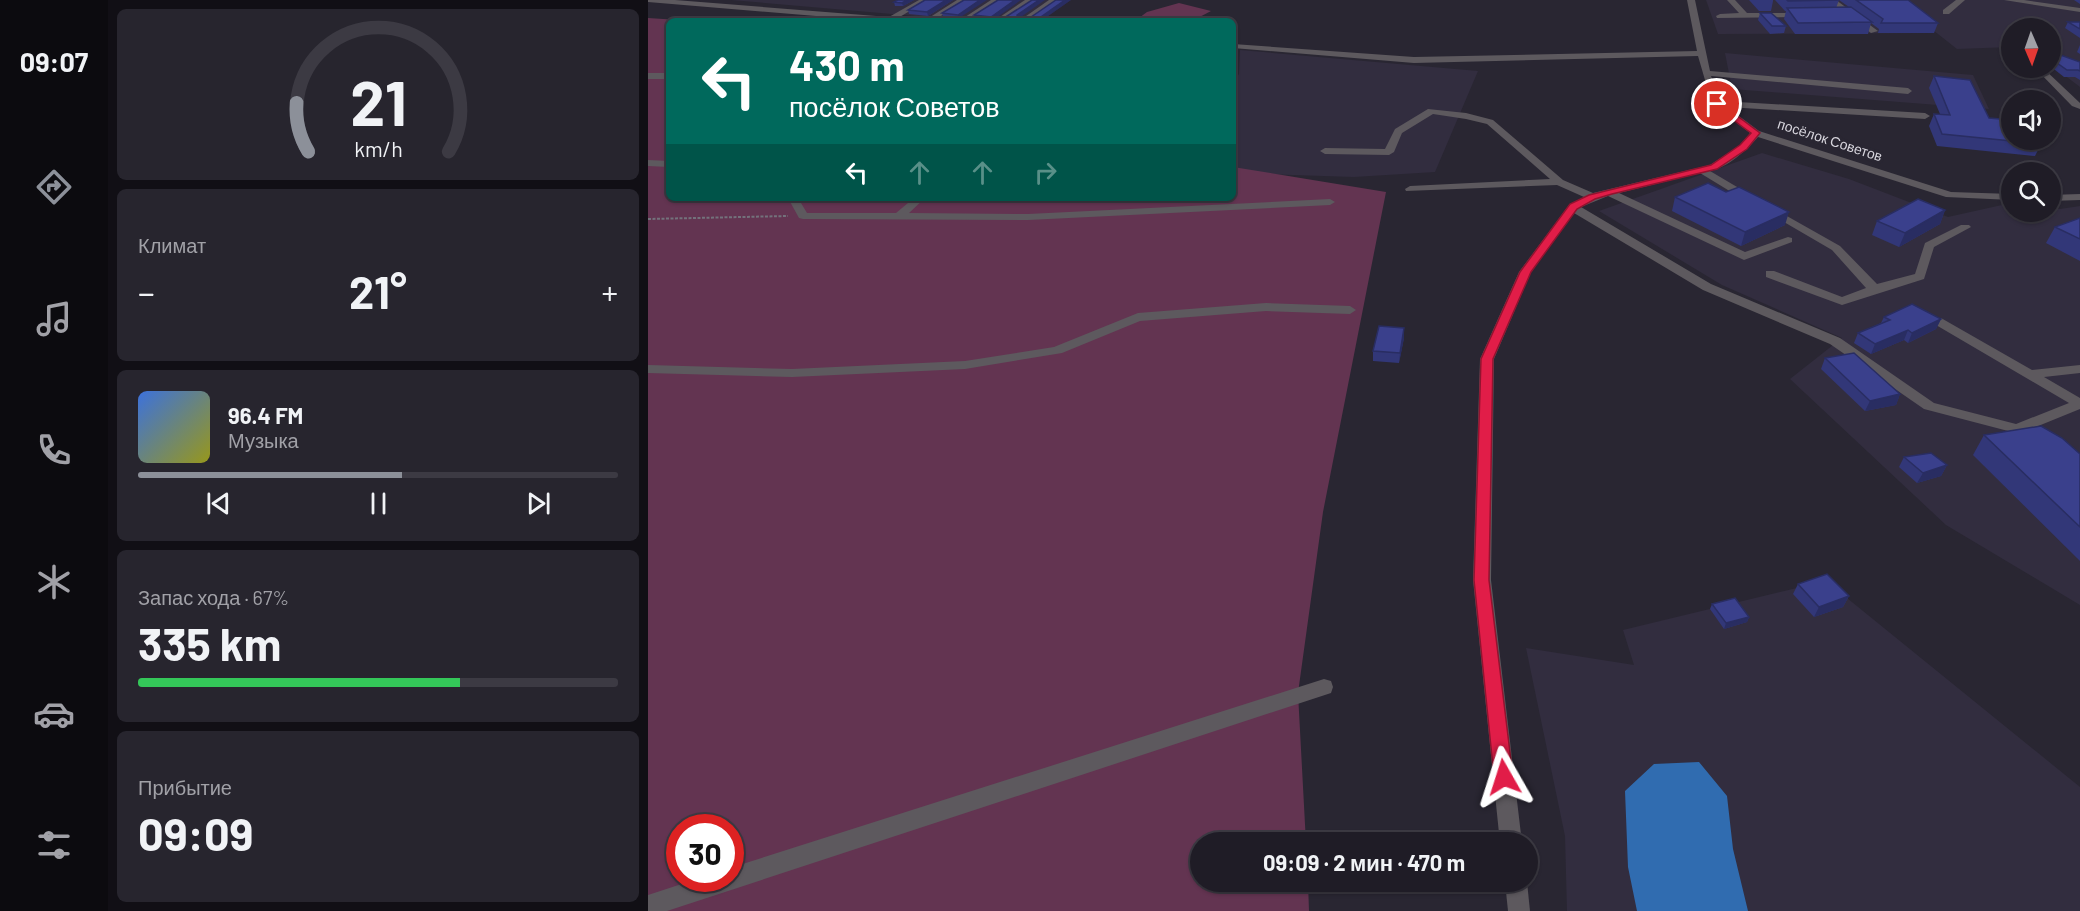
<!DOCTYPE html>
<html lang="ru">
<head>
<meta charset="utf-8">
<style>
	:root { --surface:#1f1c26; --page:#27252e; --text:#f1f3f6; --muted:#a1a1a7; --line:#3c3a43; --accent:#8c9099 }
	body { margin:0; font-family:Barlow,sans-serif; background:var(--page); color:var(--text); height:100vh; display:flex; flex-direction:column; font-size:22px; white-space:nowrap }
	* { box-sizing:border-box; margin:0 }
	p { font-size:20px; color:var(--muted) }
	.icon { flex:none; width:33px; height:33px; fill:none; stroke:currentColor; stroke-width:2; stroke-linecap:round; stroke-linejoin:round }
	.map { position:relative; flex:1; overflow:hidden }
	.drawer { display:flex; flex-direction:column; gap:9px; padding:9px; background:#110f15; width:540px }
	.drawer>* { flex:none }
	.top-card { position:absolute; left:18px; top:18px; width:570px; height:183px; border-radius:9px; box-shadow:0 2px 4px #0004,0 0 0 2px var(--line); background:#00695c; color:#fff; overflow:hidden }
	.needle { width:39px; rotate:178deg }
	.tools { position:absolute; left:1353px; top:18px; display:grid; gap:12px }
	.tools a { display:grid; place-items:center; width:60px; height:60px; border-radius:50%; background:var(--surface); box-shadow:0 2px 4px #0004,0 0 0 2px var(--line); font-size:30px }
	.speed { position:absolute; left:18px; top:814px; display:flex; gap:12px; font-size:30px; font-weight:700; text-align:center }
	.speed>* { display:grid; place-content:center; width:78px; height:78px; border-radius:50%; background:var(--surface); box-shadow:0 2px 4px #0004,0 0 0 2px var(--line); line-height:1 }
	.speed .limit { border:9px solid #d22; background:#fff; color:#111 }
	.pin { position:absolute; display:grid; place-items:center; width:51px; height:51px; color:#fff; margin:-26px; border:3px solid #fff; border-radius:50%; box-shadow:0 2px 6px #0007 }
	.me { position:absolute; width:66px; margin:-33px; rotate:354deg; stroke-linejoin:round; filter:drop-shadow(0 0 4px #0008) }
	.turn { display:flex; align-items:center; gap:21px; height:126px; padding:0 24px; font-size:27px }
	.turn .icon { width:78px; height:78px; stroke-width:2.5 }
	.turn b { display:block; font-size:42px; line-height:51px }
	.lanes { display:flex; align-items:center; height:57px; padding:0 24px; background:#0003; justify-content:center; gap:30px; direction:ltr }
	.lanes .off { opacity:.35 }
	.big { font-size:45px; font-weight:700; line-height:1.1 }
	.drawer .tile { flex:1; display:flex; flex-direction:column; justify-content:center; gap:9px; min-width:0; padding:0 21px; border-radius:9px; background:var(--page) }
	.drawer .dial { align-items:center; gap:0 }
	.dial svg { height:156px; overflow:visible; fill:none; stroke:var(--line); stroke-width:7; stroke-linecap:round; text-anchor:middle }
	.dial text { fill:var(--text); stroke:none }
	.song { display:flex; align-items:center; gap:18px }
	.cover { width:72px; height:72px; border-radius:9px; background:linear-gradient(135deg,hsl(220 70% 55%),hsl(60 70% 35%)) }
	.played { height:6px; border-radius:3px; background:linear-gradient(90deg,var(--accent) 55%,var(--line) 55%) }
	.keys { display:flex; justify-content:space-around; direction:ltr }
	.heat { display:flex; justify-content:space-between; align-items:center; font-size:33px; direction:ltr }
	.charge { height:9px; border-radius:4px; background:linear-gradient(90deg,#34c759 67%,var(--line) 0) }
	.trip { position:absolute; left:542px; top:832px; width:348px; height:60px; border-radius:30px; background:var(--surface); box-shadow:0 2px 4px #0004,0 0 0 2px var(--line); font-weight:700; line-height:60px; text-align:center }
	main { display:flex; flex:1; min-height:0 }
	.menu { display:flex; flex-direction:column; width:108px; justify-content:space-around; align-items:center; background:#0c0b0f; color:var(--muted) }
	.menu .icon { width:42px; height:42px }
	.menu .selected { color:var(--accent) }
	.menu b { font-size:27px; color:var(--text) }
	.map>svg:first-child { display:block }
	.built { fill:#322d3f }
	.green { fill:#633451; fill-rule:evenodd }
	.water { fill:#306cb0 }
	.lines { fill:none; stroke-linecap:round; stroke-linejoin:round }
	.path { stroke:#73717b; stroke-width:2; stroke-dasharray:3 1.5; stroke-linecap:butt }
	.minor { fill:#5d595e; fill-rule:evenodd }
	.wall { fill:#323778 }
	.shaded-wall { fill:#292d62 }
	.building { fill:#3a408c; stroke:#292d62; stroke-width:1.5 }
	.route { fill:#e11d48; stroke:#92132f; stroke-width:1.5 }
	.labels { text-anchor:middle; stroke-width:6; stroke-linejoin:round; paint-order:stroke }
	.far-street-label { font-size:14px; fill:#d7d5dd; stroke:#292632 }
</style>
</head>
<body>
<main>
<nav class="menu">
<b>09:07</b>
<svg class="icon selected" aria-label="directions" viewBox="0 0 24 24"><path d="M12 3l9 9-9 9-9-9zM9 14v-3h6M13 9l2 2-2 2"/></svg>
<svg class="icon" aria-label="music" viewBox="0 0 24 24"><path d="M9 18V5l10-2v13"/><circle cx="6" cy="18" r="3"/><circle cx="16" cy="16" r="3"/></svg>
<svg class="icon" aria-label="phone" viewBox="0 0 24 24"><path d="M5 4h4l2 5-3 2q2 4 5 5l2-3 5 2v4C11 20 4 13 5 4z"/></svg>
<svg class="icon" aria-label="climate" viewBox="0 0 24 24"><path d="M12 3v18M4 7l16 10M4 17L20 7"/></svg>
<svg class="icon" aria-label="car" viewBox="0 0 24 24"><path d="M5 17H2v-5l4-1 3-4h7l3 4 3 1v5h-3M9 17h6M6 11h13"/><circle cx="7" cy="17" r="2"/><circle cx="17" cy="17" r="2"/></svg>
<svg class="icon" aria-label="filters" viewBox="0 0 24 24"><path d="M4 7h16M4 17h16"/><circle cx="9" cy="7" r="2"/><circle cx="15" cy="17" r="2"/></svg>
</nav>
<section class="drawer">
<div class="tile dial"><svg viewBox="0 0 100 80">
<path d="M14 69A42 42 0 1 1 86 69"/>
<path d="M14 69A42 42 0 0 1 8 44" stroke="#8c9099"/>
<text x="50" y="56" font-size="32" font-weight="700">21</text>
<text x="50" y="72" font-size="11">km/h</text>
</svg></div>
<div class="tile"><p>Климат</p>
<div class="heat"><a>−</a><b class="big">21°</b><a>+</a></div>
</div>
<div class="tile">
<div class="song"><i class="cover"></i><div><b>96.4 FM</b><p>Музыка</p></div></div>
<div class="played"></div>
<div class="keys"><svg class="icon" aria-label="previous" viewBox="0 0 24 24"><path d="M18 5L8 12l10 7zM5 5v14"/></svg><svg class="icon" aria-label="pause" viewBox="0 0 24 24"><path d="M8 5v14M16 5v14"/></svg><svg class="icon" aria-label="next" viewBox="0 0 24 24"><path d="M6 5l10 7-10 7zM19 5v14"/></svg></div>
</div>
<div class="tile"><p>Запас хода · 67%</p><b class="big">335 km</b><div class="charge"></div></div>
<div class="tile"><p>Прибытие</p><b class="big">09:09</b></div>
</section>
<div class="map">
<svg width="1432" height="911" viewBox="0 0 1432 911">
	<rect width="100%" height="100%" fill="#292632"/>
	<!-- built -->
	<g class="built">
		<path d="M 83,0 L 423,0 L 393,21 L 325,21 Z"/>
		<path d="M 1058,0 L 1243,0 L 1286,33 L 1070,34 Z"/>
		<path d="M 1247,0 L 1432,0 L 1432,87 L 1403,65 L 1402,28 L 1364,28 L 1363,47 L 1309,49 Z"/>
		<path d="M 592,50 L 830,71 L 787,172 L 706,177 L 585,173 L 585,82 L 591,74 Z"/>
		<path d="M 1077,53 L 1325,75 L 1341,109 L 1084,89 Z"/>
		<path d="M 1114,153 L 1201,179 L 1300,217 L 1363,203 L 1364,212 L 1402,212 L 1403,208 L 1412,209 L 1432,206 L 1432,605 L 1298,525 L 1142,379 L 1194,338 L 1074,285 L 951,211 Z"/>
		<path d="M 1178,581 L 1432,787 L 1432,911 L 919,911 L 917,836 L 878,648 L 986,665 L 975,630 Z"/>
	</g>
	<!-- green -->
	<g class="green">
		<path d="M 531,3 L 563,11 L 544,21 L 487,21 L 499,12 Z"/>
		<path d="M 0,18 L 46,21 L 21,21 L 21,198 L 585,198 L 585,167 L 738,192 L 675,512 L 650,693 L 658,843 L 552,843 L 552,882 L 660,882 L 661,911 L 0,911 ZM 32,828 L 82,828 L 82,879 L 32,879 Z"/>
	</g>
	<!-- water -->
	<path class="water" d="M 1051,762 L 1079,796 L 1085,849 L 1100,911 L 989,911 L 980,867 L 977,791 L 1006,764 Z"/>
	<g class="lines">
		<!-- path -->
		<path class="path" d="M 0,219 L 140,216"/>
		<!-- minor -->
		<g class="minor">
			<path d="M 0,0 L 27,0 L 241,17 L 271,0 L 280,0 L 250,18 L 260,21 L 228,21 L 0,2 Z"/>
			<path d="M 309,0 L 318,0 L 285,21 L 276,21 Z"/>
			<path d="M 343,0 L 352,0 L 320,21 L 311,21 Z"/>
			<path d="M 377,0 L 386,0 L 355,21 L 346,21 Z"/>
			<path d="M 401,0 L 410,0 L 380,21 L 371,21 Z"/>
			<path d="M 1039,0 L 1047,0 L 1062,71 L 1260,88 L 1264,91 L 1260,94 L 1063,76 L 1073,101 L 1277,113 L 1282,116 L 1277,119 L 1079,107 L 1111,131 L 1303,192 L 1364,194 L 1364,200 L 1298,197 L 1110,137 C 1098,151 1080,167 1062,171 L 1106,197 L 1106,201 L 1098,201 L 1052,173 L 971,193 L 1097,252 L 1140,237 L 1144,238 L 1144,242 L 1096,260 L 960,196 L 933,207 L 1063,284 L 1192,338 L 1286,403 L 1368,424 L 1421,403 L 1288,325 L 1287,322 L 1293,318 L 1384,370 L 1432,365 L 1432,373 L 1396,377 L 1432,398 L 1432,409 L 1380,430 L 1394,441 L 1387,446 L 1364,432 L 1276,409 L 1182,344 L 1055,290 L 926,213 L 883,272 L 846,359 L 843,580 L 874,843 L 852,843 L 825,580 L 832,359 L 871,272 L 921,205 L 936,197 L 909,185 L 758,191 L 757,189 L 762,186 L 902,179 L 839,124 L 818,119 L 785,114 L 754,133 L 746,152 L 741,155 L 677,154 L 672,151 L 677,148 L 737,149 L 747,129 L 780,109 L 818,113 L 845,120 L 915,180 L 945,193 L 1062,165 L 1093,145 L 1102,133 L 1064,104 L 1050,56 L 766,63 L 585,48 L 585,44 L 766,57 L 1049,51 Z"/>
			<path d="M 1079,0 L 1087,0 L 1099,13 L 1155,13 L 1159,15 L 1155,17 L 1069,18 L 1068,16 L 1072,14 L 1091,13 Z"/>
			<path d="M 1179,0 L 1188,0 L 1230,31 L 1223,33 Z"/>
			<path d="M 1308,0 L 1317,0 L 1301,14 L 1295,14 L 1295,10 Z"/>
			<path d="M 1356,0 L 1376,0 L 1432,8 L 1432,12 Z"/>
			<path d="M 1387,68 L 1395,68 L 1432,103 L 1432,109 L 1424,106 Z"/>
			<rect x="0" y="73" width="21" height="6"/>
			<path d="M 0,160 L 21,161 L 21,167 L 0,166 Z"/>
			<path d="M 1432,194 L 1432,200 L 1402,201 L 1402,195 Z"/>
			<path d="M 140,198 L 150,198 L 159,213 L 248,213 L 266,198 L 277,198 L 261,213 L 380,214 L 682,199 L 687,202 L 682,205 L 380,220 L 155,219 L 151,218 Z"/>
			<path d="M 1123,207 L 1192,246 L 1229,284 L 1267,274 L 1277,243 L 1313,225 L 1321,225 L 1323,227 L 1286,247 L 1276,279 L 1194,305 L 1118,277 L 1118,271 L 1126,271 L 1194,297 L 1218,288 L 1184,250 L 1119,212 L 1119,208 Z"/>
			<path d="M 618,303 L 702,306 L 708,310 L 702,314 L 618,311 L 492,321 L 414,353 L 317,369 L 144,377 L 0,373 L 0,365 L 144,369 L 317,361 L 406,347 L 490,313 Z"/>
			<path d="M 676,679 L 683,681 L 685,687 L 683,693 L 19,911 L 0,911 L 0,895 L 49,879 L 82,879 L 82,868 Z"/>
			<path d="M 857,882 L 879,882 L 882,911 L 860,911 Z"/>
		</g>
	</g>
	<!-- wall -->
	<g class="wall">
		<path d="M 266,0 L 255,6 L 247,6 L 246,2 Z"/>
		<path d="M 277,0 L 305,0 L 280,16 L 261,14 L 260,10 Z"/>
		<path d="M 316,0 L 311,18 L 295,17 L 294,13 Z"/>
		<path d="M 350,0 L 344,21 L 327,19 L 326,15 Z"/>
		<path d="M 1101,0 L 1125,0 L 1125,1 L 1123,11 L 1111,11 Z"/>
		<path d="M 1127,0 L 1191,0 L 1188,8 L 1201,7 L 1191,0 L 1260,0 L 1290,23 L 1286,33 L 1230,33 L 1231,29 L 1223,23 L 1220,34 L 1147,34 L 1136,19 L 1138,11 L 1137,11 Z"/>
		<path d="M 1426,0 L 1432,0 L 1432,4 Z"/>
		<path d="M 1112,13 L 1138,26 L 1136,33 L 1122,34 L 1110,20 Z"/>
		<path d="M 356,18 L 370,19 L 370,21 L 357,21 Z"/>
		<path d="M 1420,22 L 1432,22 L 1432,38 L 1417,28 Z"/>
		<path d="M 1432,45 L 1432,54 L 1429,52 Z"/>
		<path d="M 1402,53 L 1432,62 L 1432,80 L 1427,77 L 1416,77 L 1402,66 Z"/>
		<path d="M 1286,76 L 1341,118 L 1393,144 L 1387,156 L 1289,146 L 1281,126 L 1286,114 L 1292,114 L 1281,88 Z"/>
		<path d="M 1027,197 L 1137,225 L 1093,246 L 1024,211 Z"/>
		<path d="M 1297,210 L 1292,224 L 1251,247 L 1224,235 L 1229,221 Z"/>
		<path d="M 1432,218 L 1432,261 L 1398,243 L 1407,227 Z"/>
		<path d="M 1236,317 L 1293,319 L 1288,329 L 1260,343 L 1256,340 L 1223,354 L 1206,343 L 1210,333 L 1233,323 Z"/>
		<path d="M 756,338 L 751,363 L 725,361 L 725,351 Z"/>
		<path d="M 1177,358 L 1252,394 L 1248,405 L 1217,411 L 1173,369 Z"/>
		<path d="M 1336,435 L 1432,454 L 1432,561 L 1325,455 Z"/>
		<path d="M 1256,457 L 1299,465 L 1293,476 L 1269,483 L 1251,467 Z"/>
		<path d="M 1150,584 L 1201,596 L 1195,607 L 1166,617 L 1145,594 Z"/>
		<path d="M 1064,604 L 1101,617 L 1099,622 L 1076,629 L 1062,609 Z"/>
	</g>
	<!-- shaded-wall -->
	<g class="shaded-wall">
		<path d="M 259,0 L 266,0 L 255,6 L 254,3 Z"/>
		<path d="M 298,0 L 305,0 L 280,16 L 279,12 Z"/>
		<path d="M 332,0 L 339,0 L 311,18 L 310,15 Z"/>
		<path d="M 367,0 L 373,0 L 344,21 L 343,17 Z"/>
		<path d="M 391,0 L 397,0 L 370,19 L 369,15 Z"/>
		<path d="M 417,0 L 423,0 L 393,21 L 387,21 Z"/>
		<path d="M 1297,210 L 1292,224 L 1251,247 L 1257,233 Z"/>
		<path d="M 1141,212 L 1137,225 L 1093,246 L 1097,232 Z"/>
		<path d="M 1293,319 L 1288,329 L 1260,343 L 1264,333 Z"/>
		<path d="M 756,328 L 756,338 L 751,363 L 752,353 Z"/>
		<path d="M 1260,330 L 1256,340 L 1223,354 L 1227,344 Z"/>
		<path d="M 1252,394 L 1248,405 L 1217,411 L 1222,401 Z"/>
		<path d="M 1299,465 L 1293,476 L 1269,483 L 1275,473 Z"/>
		<path d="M 1201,596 L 1195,607 L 1166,617 L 1171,607 Z"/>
		<path d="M 1101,617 L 1099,622 L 1076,629 L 1078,623 Z"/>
	</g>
	<!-- building -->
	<g class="building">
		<path d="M 250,0 L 259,0 L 254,3 L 246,2 Z"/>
		<path d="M 277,0 L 298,0 L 279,12 L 260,10 Z"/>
		<path d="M 316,0 L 332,0 L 310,15 L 294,13 Z"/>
		<path d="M 350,0 L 367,0 L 343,17 L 326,15 Z"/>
		<path d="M 384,0 L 391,0 L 369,15 L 370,19 L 356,18 Z"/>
		<path d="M 408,0 L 417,0 L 387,21 L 370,20 L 380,19 Z"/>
		<path d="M 1139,0 L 1191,0 L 1140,1 Z"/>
		<path d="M 1208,0 L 1260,0 L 1290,23 L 1233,23 L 1235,19 Z"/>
		<path d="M 1203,7 L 1224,22 L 1150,23 L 1139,8 Z"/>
		<path d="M 1112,13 L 1123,13 L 1138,26 L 1124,26 Z"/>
		<path d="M 1420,22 L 1432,22 L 1432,29 Z"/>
		<path d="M 1402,53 L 1407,53 L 1432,62 L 1432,71 L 1430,70 L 1419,70 L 1402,58 Z"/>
		<path d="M 1286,76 L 1322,80 L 1341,118 L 1364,120 L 1364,140 L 1391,140 L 1393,144 L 1294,134 L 1286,114 L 1302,115 Z"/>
		<path d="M 1060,183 L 1078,192 L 1091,187 L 1141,212 L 1097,232 L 1027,197 Z"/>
		<path d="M 1270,199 L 1297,210 L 1257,233 L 1229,221 Z"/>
		<path d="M 1432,218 L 1432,239 L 1407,227 Z"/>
		<path d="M 1264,304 L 1293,319 L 1264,333 L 1260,330 L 1227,344 L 1210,333 L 1242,320 L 1236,317 Z"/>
		<path d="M 731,326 L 756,328 L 752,353 L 725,351 Z"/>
		<path d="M 1206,353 L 1252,394 L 1222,401 L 1177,358 Z"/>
		<path d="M 1393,426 L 1414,438 L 1432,454 L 1432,527 L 1336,435 Z"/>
		<path d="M 1283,453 L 1299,465 L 1275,473 L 1256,457 Z"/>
		<path d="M 1179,574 L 1201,596 L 1171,607 L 1150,584 Z"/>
		<path d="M 1087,598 L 1101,617 L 1078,623 L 1064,604 Z"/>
	</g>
	<!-- route -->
	<path class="route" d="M 1066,103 L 1072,103 L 1112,133 L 1099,149 L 1069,169 L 964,194 L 947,199 L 929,209 L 883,272 L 845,359 L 841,580 L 865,777 L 862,783 L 856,786 L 849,783 L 846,777 L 826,580 L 833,359 L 872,272 L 922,204 L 941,195 L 1063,165 L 1092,145 L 1103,133 L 1066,106 Z"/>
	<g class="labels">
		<!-- far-street labels -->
		<g class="far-street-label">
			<text transform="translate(1182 140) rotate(18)" y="5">посёлок Советов</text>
		</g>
	</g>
</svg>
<div class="tools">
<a><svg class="needle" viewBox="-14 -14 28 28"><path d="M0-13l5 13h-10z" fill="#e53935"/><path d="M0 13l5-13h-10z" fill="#a1a1a7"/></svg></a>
<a><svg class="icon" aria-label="sound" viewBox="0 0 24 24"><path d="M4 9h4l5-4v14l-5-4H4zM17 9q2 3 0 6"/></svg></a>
<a><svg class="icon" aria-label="search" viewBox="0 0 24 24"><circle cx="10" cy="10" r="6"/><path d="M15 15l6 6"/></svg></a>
</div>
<div class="speed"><div class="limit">30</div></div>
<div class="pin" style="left:1069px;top:104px;background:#d93025"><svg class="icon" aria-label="arrive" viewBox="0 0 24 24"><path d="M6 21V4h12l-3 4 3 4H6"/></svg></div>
<svg class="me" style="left:856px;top:777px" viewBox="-20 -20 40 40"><path d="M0-17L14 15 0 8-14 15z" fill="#e11d48" stroke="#fff" stroke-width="4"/></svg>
<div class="trip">09:09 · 2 мин · 470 m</div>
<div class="top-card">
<div class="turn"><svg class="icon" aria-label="left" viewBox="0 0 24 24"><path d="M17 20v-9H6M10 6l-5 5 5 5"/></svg><div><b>430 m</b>посёлок Советов</div></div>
<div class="lanes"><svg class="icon" aria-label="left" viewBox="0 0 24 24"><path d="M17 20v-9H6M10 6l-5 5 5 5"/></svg><svg class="icon off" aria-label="ahead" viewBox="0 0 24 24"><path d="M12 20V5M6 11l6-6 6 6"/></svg><svg class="icon off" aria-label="ahead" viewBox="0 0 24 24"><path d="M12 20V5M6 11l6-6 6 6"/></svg><svg class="icon off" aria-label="right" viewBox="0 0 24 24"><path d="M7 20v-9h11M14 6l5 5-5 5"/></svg></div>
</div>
</div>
</main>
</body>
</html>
